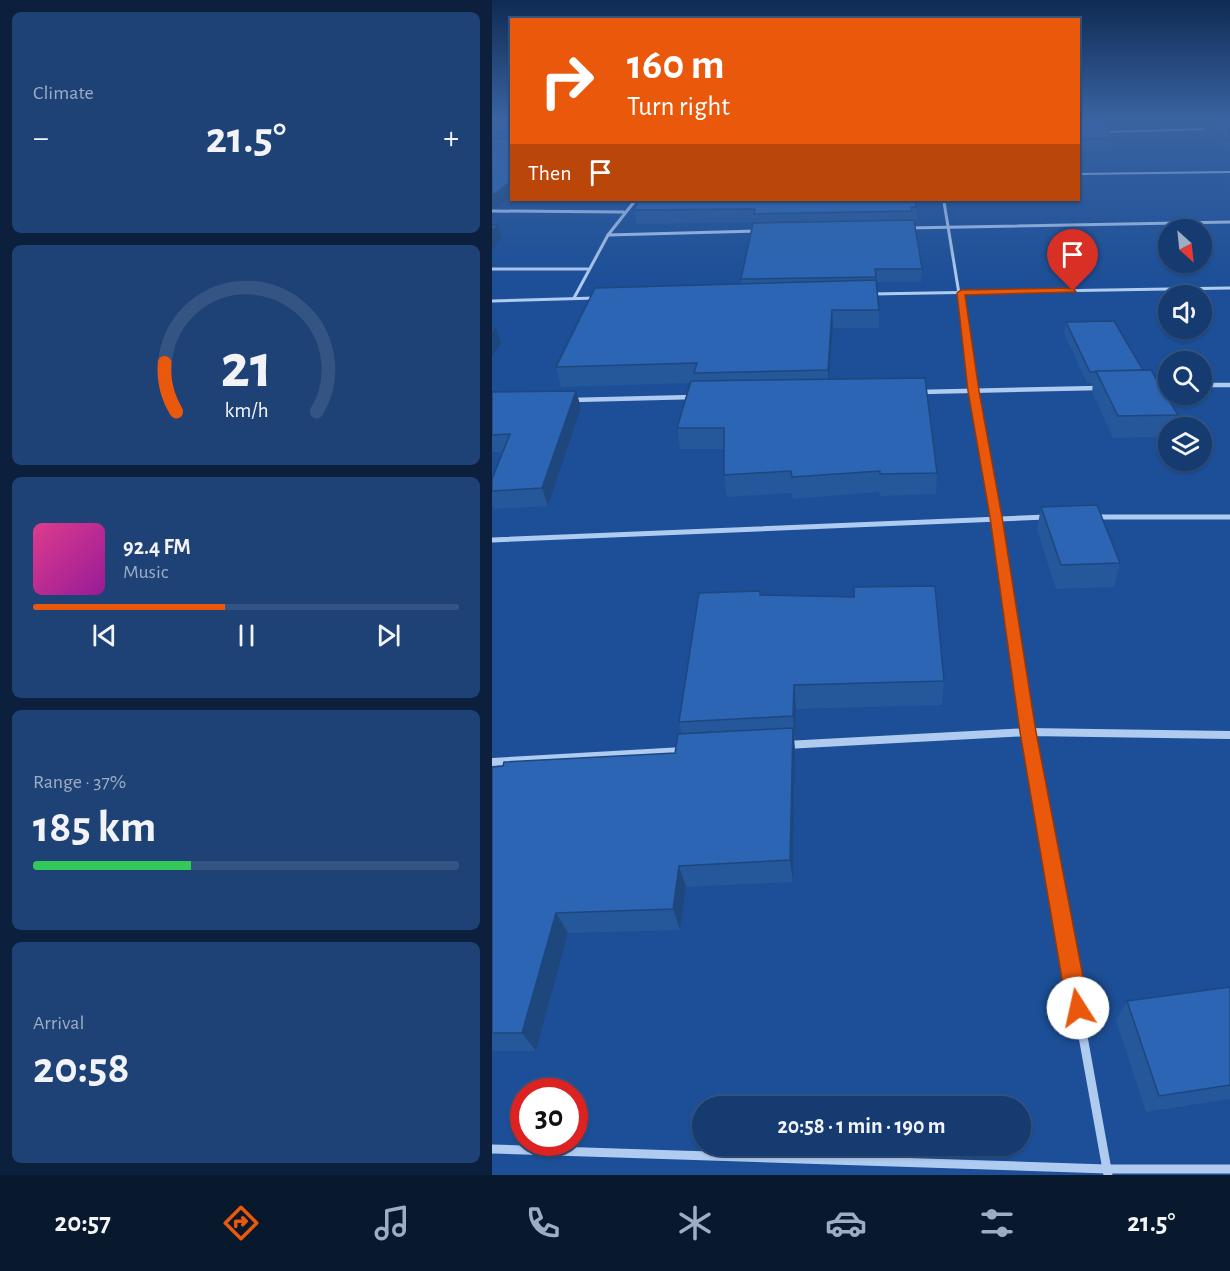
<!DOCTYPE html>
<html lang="en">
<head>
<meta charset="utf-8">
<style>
	:root { --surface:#153b71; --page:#1e4276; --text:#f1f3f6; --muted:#9dadc3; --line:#345584; --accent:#ea580c }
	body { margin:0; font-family:"Alegreya Sans",sans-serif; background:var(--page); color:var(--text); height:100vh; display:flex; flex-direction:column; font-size:22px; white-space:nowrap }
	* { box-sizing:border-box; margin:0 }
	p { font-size:20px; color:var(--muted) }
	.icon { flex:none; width:33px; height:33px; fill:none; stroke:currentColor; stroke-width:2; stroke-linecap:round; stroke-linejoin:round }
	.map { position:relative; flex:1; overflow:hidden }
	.side { display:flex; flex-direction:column; gap:12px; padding:12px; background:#0c203e; width:492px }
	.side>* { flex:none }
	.top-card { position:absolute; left:18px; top:18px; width:570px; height:183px; border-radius:0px; box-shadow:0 2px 4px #0004,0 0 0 2px var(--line); background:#ea580c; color:#fff; overflow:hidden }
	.needle { width:39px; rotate:153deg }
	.fabs { position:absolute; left:666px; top:219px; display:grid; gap:12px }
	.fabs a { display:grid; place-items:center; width:54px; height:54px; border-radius:50%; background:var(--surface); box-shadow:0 2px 4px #0004,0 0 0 2px var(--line); font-size:30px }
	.speed { position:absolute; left:18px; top:1078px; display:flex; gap:12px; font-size:30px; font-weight:700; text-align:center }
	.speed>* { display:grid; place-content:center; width:78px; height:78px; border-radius:50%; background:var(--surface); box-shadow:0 2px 4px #0004,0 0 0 2px var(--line); line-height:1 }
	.speed .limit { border:9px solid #d22; background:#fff; color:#111 }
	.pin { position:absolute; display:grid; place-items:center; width:51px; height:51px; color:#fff; margin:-62px -26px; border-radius:50% 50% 50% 0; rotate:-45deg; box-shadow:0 0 6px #0007 }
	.pin .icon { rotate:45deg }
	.me { position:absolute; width:66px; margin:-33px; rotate:350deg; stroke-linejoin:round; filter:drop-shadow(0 0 4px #0008) }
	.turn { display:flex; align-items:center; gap:21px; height:126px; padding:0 18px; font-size:27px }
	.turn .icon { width:78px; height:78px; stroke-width:2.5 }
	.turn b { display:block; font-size:42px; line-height:51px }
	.then { display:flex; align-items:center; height:57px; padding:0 18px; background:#0003; gap:12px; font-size:22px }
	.big { font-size:45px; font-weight:700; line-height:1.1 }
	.side .tile { flex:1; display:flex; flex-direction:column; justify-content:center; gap:9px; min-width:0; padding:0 21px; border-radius:9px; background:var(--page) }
	.side .dial { align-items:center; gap:0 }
	.dial svg { height:156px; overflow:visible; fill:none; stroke:var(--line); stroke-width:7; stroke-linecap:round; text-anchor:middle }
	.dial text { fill:var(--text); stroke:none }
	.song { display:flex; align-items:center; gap:18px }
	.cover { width:72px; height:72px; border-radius:9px; background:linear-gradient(135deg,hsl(330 70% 55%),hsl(300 70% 35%)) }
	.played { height:6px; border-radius:3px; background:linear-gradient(90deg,var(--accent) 45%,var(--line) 45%) }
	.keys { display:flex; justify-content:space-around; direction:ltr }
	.heat { display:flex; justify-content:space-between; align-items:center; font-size:33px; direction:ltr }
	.charge { height:9px; border-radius:4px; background:linear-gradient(90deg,#34c759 37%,var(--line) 0) }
	.trip { position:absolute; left:200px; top:1096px; width:339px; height:60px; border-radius:30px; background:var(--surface); box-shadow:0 2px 4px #0004,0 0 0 2px var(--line); font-weight:700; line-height:60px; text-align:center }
	.tabs { display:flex; height:96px; justify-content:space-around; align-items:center; background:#08182d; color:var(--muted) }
	.tabs .icon { width:42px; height:42px }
	.tabs .active { color:var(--accent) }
	.tabs b { font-size:27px; color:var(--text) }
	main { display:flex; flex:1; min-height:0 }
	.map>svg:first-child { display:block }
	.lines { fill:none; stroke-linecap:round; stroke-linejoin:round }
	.minor-far5 { stroke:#b0cbf0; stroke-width:2 }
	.minor-far4 { stroke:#b0cbf0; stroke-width:3 }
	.minor-far3 { stroke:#b0cbf0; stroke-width:4.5 }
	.minor-far2 { stroke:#b0cbf0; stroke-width:5 }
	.minor-far1 { stroke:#b0cbf0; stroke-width:8 }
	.minor { stroke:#b0cbf0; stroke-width:9 }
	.wall { fill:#25579b }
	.shaded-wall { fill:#1e477e }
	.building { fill:#2b65b4; stroke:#1e477e; stroke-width:1.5 }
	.route { fill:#ea580c; stroke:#983908; stroke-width:1.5 }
</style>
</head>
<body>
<main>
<section class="side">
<div class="tile"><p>Climate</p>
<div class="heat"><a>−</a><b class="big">21.5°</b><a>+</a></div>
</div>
<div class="tile dial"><svg viewBox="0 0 100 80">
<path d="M14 69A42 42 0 1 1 86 69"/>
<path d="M14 69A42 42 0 0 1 8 44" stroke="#ea580c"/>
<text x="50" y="56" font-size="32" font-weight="700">21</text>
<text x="50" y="72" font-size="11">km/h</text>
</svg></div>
<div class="tile">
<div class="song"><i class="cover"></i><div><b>92.4 FM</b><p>Music</p></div></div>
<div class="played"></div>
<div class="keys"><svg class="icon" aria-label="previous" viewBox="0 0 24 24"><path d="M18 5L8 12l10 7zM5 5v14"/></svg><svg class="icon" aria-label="pause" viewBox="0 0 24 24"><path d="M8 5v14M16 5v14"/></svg><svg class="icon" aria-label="next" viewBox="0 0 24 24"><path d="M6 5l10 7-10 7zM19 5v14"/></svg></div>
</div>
<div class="tile"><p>Range · 37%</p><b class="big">185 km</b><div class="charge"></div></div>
<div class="tile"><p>Arrival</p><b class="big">20:58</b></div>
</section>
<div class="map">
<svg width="738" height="1175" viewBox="0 0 738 1175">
	<rect width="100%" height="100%" fill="#1c4f97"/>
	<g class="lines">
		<!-- minor-far5 -->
		<g class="minor-far5">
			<path d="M 611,132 L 721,129"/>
			<path d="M 586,174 L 738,172"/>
			<path d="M 452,200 L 452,203"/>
			<path d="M 141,203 L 143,200"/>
		</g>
		<!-- minor-far4 -->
		<g class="minor-far4">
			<path d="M 142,202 L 116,235 L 266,231"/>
			<path d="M 452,202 L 470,312"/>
			<path d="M 0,211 L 132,212"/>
			<path d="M 415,228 L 738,222"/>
			<path d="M 0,269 L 96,269"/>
			<path d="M 379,294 L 738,288"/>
			<path d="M 82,298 L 116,235"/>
			<path d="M 0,301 L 104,298"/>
		</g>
		<!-- minor-far3 -->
		<g class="minor-far3">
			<path d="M 470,311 L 492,454"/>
			<path d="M 710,385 L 738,385"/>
			<path d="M 662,387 L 676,386"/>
			<path d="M 428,392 L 607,388"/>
			<path d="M 80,400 L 202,397"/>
		</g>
		<!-- minor-far2 -->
		<g class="minor-far2">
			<path d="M 492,452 L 521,636"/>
			<path d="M 604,517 L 738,517"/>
			<path d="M 0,540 L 554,517"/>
		</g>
		<!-- minor-far1 -->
		<g class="minor-far1">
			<path d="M 521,635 L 561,872"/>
			<path d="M 294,745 L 536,732 L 738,735"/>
			<path d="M 0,762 L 191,751"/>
		</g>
		<!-- minor -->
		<g class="minor">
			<path d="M 561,870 L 616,1175"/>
			<path d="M 0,1149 L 615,1169 L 738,1169"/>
		</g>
	</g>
	<!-- wall -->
	<g class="wall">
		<path d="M 0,117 L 20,117 L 20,196 L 6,207 L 0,208 Z"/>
		<path d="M 586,117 L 605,117 L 604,123 L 622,139 L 620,151 L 586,150 Z"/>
		<path d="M 689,117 L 738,117 L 738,151 L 712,133 L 713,126 L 702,126 Z"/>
		<path d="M 424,207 L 424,220 L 422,220 L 430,269 L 429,282 L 384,282 L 387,310 L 387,328 L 341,328 L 337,380 L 445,473 L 444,494 L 388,496 L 387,492 L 301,499 L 300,493 L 235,497 L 232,475 L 232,449 L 188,449 L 185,428 L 198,383 L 69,387 L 64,367 L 249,284 L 249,279 L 263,222 L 145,224 L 142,210 Z"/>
		<path d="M 574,322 L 651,370 L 686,415 L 682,428 L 676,428 L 676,437 L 621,438 L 600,392 L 601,383 L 595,383 L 572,333 Z"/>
		<path d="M 84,391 L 89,408 L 56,506 L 2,509 L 0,505 L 0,479 L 11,452 L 0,452 L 0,392 Z"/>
		<path d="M 549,507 L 628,563 L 622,587 L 564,589 L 545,530 Z"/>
		<path d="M 268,591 L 269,595 L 452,681 L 450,705 L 304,709 L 303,739 L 302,739 L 303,751 L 301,882 L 194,887 L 188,930 L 76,933 L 44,1051 L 0,1051 L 0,767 L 183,753 L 190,734 L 187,722 Z"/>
		<path d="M 738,987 L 738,1099 L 654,1112 L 624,1020 L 635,1001 Z"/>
	</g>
	<!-- shaded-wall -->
	<g class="shaded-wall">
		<path d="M 20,180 L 20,196 L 6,207 L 0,208 L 0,194 Z"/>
		<path d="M 6,225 L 10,239 L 0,249 L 0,231 Z"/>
		<path d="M 340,310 L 341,328 L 336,390 L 336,370 Z"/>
		<path d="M 4,327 L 9,344 L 0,356 L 0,333 Z"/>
		<path d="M 84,391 L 89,408 L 56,506 L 50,488 Z"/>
		<path d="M 302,685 L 304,709 L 303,739 L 301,716 Z"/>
		<path d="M 301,728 L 303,751 L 301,882 L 298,860 Z"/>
		<path d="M 187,866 L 194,887 L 188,930 L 181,909 Z"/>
		<path d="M 64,913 L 76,933 L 44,1051 L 30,1033 Z"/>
	</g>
	<!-- building -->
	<g class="building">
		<path d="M 0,117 L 20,117 L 20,134 L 19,133 L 0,131 Z"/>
		<path d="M 703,117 L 738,117 L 738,118 L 704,118 Z"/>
		<path d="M 586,123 L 611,124 L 622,139 L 586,139 Z"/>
		<path d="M 714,124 L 738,124 L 738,141 Z"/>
		<path d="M 20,137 L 20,180 L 3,194 L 0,194 L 0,138 L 17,139 Z"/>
		<path d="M 147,200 L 424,200 L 424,207 L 419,207 L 420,211 L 262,214 L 263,209 L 142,210 Z"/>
		<path d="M 422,220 L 430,269 L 383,269 L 384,277 L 249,279 L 261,223 Z"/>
		<path d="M 0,225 L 6,225 L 0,231 Z"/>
		<path d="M 384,280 L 387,310 L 340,310 L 336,370 L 202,373 L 205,363 L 64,367 L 103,288 Z"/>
		<path d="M 622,321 L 651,370 L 598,372 L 574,322 Z"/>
		<path d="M 659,370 L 686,415 L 626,416 L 604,371 Z"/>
		<path d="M 433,378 L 445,473 L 388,474 L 388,471 L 300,477 L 299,471 L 232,475 L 232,428 L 185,428 L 199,381 Z"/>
		<path d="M 84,391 L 50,488 L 0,491 L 0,479 L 18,434 L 0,435 L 0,392 Z"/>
		<path d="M 605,505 L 628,563 L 569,565 L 549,507 Z"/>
		<path d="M 443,586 L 452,681 L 302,685 L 301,716 L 187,722 L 207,593 L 268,591 L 268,595 L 362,597 L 362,587 Z"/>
		<path d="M 301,728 L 298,860 L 187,866 L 181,909 L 64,913 L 30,1033 L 0,1033 L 0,767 L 11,766 L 12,762 L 183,753 L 186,734 Z"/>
		<path d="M 738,987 L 738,1085 L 667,1096 L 635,1001 Z"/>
	</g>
	<!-- sky -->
	<linearGradient id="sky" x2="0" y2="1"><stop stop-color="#0f2b53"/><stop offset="0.42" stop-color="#3a63a1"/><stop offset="1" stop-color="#3a63a1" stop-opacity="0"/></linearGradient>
	<rect width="738" height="282" fill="url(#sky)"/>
	<!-- route -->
	<path class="route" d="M 581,288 L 584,292 L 473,295 L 487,391 L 510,517 L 544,732 L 597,1008 L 594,1016 L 586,1019 L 579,1016 L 575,1008 L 528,732 L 498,517 L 476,391 L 465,293 L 469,290 Z"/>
</svg>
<div class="fabs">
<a><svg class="needle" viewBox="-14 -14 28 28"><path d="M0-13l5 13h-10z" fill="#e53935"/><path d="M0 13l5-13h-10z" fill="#9dadc3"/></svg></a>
<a><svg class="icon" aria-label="sound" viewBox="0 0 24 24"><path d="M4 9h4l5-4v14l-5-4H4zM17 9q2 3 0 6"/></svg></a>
<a><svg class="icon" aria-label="search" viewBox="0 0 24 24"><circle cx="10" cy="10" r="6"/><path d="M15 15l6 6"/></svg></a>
<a><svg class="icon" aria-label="layers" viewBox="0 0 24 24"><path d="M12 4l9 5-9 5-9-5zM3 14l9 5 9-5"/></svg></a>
</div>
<div class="speed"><div class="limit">30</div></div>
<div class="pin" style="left:581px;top:291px;background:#d93025"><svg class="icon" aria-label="arrive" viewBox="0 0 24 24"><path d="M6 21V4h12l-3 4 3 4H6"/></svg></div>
<svg class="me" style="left:586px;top:1008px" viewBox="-20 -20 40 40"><circle r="19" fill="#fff"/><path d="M0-13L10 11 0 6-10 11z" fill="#ea580c"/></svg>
<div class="trip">20:58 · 1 min · 190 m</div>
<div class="top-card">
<div class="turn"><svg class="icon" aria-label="right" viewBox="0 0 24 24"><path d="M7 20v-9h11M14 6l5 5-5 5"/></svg><div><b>160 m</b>Turn right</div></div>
<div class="then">Then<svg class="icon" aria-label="arrive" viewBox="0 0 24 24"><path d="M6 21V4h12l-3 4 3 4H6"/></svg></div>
</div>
</div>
</main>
<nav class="tabs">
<b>20:57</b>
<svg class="icon active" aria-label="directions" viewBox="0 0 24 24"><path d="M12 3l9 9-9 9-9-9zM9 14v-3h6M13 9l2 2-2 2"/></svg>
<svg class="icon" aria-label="music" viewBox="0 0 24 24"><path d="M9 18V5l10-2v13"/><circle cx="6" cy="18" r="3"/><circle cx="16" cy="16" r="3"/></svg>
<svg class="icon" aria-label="phone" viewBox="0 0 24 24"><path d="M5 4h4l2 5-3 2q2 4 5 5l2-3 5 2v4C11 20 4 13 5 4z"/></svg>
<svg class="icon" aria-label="climate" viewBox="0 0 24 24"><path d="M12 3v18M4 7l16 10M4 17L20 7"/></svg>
<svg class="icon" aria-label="car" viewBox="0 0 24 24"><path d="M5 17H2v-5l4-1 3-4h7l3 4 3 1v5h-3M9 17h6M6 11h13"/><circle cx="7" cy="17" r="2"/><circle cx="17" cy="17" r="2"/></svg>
<svg class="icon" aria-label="filters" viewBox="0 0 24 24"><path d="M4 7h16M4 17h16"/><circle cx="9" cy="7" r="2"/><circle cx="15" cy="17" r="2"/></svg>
<b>21.5°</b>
</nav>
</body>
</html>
